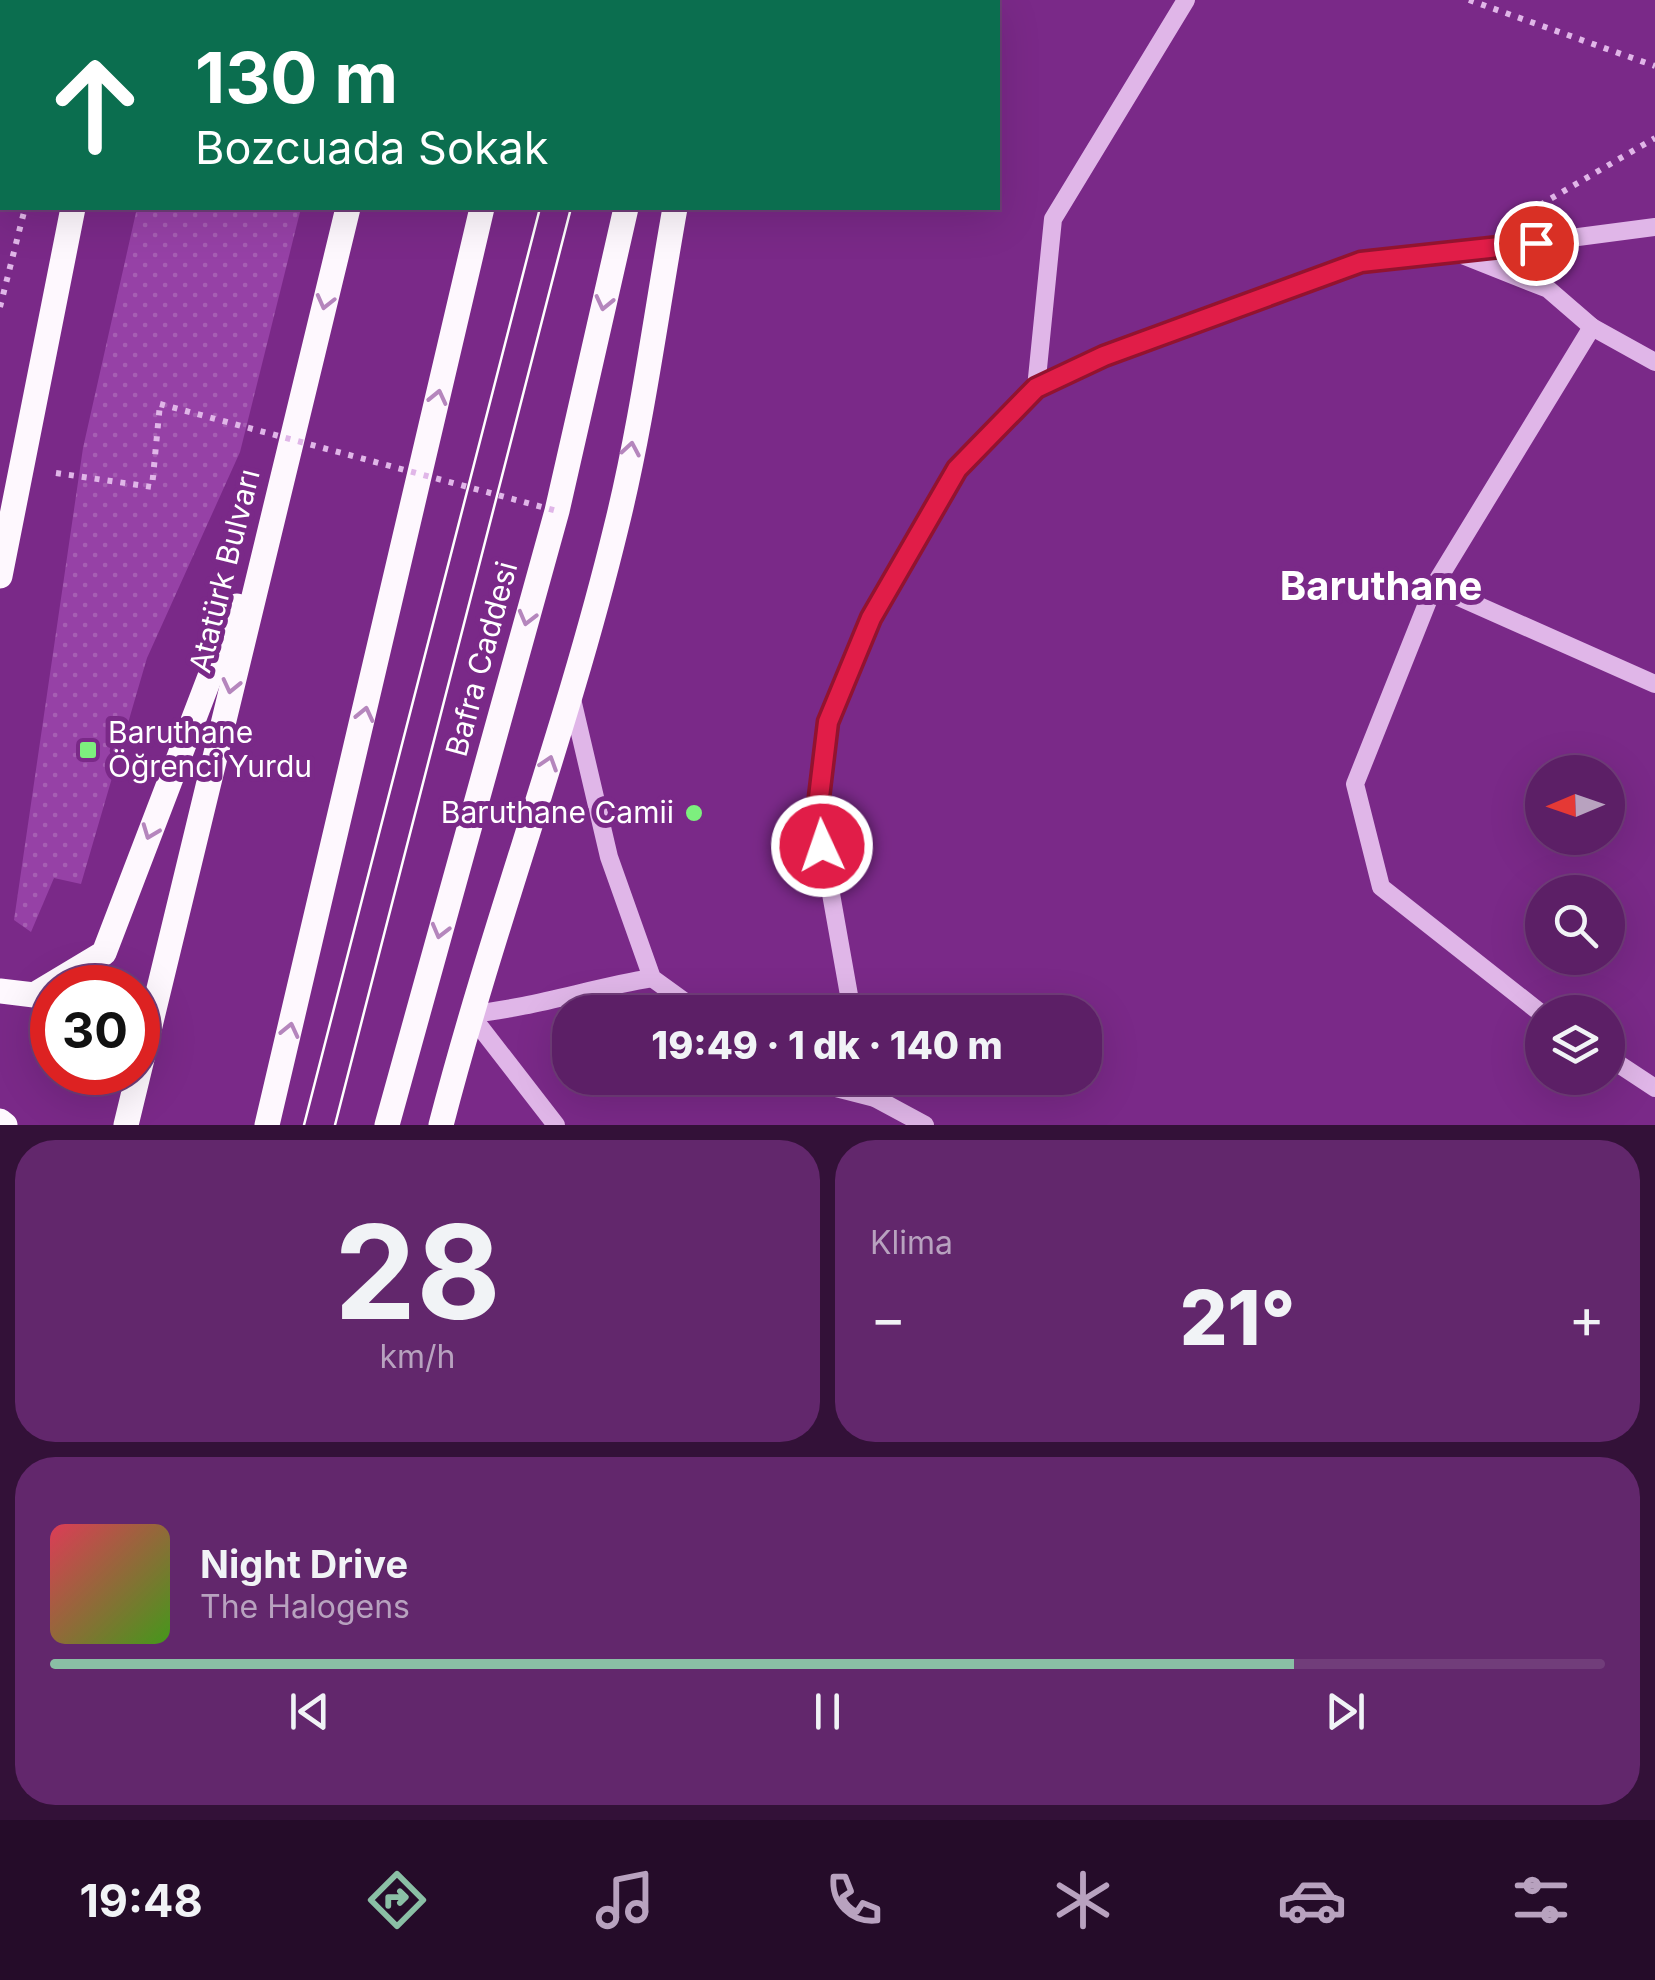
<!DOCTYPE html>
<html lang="tr">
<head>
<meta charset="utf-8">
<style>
	:root { --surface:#5c1f66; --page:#62276c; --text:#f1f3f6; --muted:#b8a2bf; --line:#713d7a; --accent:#8abfa5 }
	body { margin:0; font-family:Inter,sans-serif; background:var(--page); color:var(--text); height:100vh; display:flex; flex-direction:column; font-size:38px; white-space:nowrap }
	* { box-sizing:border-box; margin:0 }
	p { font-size:32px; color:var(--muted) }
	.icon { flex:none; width:55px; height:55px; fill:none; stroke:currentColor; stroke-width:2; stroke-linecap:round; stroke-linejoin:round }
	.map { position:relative; height:1125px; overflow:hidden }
	.drawer { display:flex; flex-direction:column; gap:15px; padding:15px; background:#331138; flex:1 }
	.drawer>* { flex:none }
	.hud { position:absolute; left:0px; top:0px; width:1000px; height:210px; box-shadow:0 10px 40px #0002,0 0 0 2px var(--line); background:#0b6e4f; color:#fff; overflow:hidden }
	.needle { width:65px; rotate:268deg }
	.tools { position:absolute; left:1525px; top:755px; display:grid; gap:20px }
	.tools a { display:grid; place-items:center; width:100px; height:100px; border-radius:50%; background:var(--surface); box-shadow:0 10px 40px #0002,0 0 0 2px var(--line); font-size:50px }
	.speed { position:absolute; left:30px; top:965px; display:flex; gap:20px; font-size:50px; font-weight:700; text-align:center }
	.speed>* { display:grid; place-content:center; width:130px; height:130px; border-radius:50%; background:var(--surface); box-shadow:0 10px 40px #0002,0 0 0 2px var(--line); line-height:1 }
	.speed .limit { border:15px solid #d22; background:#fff; color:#111 }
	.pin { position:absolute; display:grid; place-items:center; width:85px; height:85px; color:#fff; margin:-42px; border:5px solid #fff; border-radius:50%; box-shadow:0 2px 10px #0007 }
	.me { position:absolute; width:110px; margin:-55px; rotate:357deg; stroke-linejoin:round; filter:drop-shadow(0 0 8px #0008) }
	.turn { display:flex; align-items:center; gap:35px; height:210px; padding:0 30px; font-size:45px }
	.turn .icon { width:130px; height:130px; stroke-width:2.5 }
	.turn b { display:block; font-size:70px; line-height:85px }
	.big { font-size:75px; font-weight:800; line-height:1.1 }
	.drawer .tile { flex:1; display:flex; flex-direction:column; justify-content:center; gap:15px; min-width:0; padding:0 35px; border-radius:40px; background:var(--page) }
	.drawer .dial { align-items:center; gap:0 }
	.dial b { font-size:130px; line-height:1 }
	.song { display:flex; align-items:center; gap:30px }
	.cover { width:120px; height:120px; border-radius:15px; background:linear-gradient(135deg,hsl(350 70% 55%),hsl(100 70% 35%)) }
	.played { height:10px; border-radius:5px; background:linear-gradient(90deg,var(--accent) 80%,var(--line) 80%) }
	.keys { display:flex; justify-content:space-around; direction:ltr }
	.heat { display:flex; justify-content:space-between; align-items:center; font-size:55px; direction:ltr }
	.drawer .tiles { flex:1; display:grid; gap:15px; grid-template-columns:1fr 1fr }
	.tile:last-child { grid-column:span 2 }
	.trip { position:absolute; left:552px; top:995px; width:550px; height:100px; border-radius:40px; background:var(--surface); box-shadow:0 10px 40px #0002,0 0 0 2px var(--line); font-weight:800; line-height:100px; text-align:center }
	.dock { display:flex; height:160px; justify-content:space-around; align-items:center; background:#250c29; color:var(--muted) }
	.dock .icon { width:70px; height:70px }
	.dock .current { color:var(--accent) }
	.dock b { font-size:45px; color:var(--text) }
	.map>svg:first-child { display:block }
	.grass { fill:url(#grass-dots) }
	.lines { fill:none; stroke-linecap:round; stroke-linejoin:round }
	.path { stroke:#e0b6e8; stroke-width:6; stroke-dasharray:5 8; stroke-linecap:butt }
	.minor { stroke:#e0b6e8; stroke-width:18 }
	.major { stroke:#fef8fe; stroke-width:25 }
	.tram { stroke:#fff; stroke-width:2.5 }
	.path-bridge { stroke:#e0b6e8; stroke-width:6; stroke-dasharray:5 8; stroke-linecap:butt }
	.oneway { stroke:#b586bd }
	.route-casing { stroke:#92132f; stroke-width:25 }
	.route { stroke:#e11d48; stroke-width:18 }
	.poi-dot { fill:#7def7e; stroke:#7a2988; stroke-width:4 }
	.labels { text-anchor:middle; stroke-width:10; stroke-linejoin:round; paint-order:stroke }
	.street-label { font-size:30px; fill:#fff; stroke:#7a2988 }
	.poi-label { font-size:30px; fill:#fff; stroke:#7a2988; text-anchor:start }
	.district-label { font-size:40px; font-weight:bold; fill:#fff; stroke:#7a2988 }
</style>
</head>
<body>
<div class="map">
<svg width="1655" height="1125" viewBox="0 0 1655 1125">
	<defs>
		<pattern id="grass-dots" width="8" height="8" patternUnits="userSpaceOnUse" patternTransform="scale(2.5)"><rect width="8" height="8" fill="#9641a6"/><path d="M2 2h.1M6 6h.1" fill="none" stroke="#a65eb3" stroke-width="1.8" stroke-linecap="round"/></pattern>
	</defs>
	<rect width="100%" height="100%" fill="#7a2988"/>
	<!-- grass -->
	<path class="grass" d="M 137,208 L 301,208 L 240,452 L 147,658 L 81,884 L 54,878 L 31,932 L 14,920 L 83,448 Z"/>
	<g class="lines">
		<!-- path -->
		<g class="path">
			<path d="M 1469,0 L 1655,66"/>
			<path d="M 1540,205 L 1655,138"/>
			<path d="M 0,307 L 25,208"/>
			<path d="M 56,473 L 152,487 L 160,404"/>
		</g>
		<!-- minor -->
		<g class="minor">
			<path d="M 1463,252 L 1655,227"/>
			<path d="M 1036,388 L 1053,219 L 1186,0"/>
			<path d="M 1434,586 L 1655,684"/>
			<path d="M 572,699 L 609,857 L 652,978 L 699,1012"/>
			<path d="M 852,1012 L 817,815 L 828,723 L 871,618 L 957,469 L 1036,388 L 1104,356 L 1361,262 L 1457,253 L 1548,289 L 1592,327 L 1655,362"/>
			<path d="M 470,1014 C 532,1008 591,988 652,978"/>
			<path d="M 470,1014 L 556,1125"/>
			<path d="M 1542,1014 L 1381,887 L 1355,784 L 1434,586 L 1592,327"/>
			<path d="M 1608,1057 L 1655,1088"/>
			<path d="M 797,1078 L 875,1098 L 925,1125"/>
			<path d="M 870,1078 L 875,1098"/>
		</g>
		<!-- major -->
		<g class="major">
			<path d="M 116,2 L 117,0"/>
			<path d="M 399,2 L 400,0"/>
			<path d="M 532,2 L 532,0"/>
			<path d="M 672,2 L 673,0"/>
			<path d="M 712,2 L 712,0"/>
			<path d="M 0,576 L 73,208"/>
			<path d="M 0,991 L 34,995 L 104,953 L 237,606"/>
			<path d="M 0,1121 L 5,1125"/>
			<path d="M 126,1125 L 348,208"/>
			<path d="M 267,1125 L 482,208"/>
			<path d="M 387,1125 L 557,511 L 626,208"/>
			<path d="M 441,1125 C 493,924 567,730 616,528 C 642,424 656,314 675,208"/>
		</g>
		<!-- tram -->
		<g class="tram">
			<path d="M 592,2 L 593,0"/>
			<path d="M 623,2 L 624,0"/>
			<path d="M 304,1125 L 540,208"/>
			<path d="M 335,1125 L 571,208"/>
		</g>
		<!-- path-bridge -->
		<path class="path-bridge" d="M 160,404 L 557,511"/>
	</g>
	<!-- one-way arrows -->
	<defs><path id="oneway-chevron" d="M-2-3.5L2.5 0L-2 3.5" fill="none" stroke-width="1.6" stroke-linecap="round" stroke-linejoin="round" transform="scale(2.5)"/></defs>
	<g class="oneway">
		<use href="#oneway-chevron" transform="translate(325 302) rotate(104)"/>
		<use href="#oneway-chevron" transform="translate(604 303) rotate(103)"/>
		<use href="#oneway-chevron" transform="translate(438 397) rotate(-77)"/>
		<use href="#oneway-chevron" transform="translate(631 449) rotate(-80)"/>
		<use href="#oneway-chevron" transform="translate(527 618) rotate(105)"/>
		<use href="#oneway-chevron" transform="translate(231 686) rotate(103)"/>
		<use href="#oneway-chevron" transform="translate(365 714) rotate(-77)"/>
		<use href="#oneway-chevron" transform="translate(549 763) rotate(-72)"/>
		<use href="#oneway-chevron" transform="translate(150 832) rotate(111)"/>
		<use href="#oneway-chevron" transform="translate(440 931) rotate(105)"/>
		<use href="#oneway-chevron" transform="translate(290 1030) rotate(-77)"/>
	</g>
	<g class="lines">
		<defs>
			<path id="route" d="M 822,846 L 817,814 L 828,722 L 871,618 L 957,469 L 1036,388 L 1104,356 L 1361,262 L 1536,243"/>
		</defs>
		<!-- route casing -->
		<use href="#route" class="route-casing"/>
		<!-- route -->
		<use href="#route" class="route"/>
	</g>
	<!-- markers -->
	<g class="poi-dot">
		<rect x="78" y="740" width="20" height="20" rx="5"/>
		<circle cx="694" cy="813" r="10"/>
	</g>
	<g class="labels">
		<!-- street labels -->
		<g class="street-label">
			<text transform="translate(225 571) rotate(-76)" y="10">Atatürk Bulvarı</text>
			<text transform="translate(482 659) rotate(-75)" y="10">Bafra Caddesi</text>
		</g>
		<!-- poi labels -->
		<g class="poi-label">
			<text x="108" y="743">Baruthane<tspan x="108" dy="34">Öğrenci Yurdu</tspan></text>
			<text x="674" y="823" text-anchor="end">Baruthane Camii</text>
		</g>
		<!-- district labels -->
		<g class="district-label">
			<text x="1381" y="600">Baruthane</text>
		</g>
	</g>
</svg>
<div class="tools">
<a><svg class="needle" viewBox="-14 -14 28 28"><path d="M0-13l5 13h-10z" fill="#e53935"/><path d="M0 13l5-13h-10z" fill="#b8a2bf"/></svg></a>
<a><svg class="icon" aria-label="search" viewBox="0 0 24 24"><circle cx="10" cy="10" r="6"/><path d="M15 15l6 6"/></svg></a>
<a><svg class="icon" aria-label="layers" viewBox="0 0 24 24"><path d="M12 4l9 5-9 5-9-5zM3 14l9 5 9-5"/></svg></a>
</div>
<div class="speed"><div class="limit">30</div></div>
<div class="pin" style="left:1536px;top:243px;background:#d93025"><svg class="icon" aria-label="arrive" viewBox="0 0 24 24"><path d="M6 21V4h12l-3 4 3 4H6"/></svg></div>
<svg class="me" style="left:822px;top:846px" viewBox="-20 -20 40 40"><circle r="17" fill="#e11d48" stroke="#fff" stroke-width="3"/><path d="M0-11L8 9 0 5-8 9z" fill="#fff"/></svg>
<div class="trip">19:49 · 1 dk · 140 m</div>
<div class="hud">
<div class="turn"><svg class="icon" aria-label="ahead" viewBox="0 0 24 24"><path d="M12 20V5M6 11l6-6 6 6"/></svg><div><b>130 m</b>Bozcuada Sokak</div></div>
</div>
</div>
<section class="drawer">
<div class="tiles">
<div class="tile dial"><b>28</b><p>km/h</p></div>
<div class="tile"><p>Klima</p>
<div class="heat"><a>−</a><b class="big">21°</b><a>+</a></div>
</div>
<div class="tile">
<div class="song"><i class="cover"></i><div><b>Night Drive</b><p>The Halogens</p></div></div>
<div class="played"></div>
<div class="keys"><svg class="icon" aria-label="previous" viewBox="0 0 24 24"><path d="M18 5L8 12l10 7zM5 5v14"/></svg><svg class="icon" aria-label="pause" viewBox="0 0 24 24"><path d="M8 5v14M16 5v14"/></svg><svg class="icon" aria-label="next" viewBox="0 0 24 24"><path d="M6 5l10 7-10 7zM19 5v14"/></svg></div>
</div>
</div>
</section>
<nav class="dock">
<b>19:48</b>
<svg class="icon current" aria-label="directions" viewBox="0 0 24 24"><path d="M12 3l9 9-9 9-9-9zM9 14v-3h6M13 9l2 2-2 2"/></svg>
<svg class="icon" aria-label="music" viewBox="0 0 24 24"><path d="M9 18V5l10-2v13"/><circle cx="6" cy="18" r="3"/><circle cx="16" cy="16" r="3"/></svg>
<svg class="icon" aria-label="phone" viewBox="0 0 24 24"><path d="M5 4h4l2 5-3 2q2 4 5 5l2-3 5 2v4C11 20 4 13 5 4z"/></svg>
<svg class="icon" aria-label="climate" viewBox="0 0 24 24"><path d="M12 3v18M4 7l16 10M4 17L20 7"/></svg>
<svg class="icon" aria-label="car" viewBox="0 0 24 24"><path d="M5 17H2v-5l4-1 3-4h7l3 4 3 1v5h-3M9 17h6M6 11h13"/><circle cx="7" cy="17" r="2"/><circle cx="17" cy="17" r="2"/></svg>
<svg class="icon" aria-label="filters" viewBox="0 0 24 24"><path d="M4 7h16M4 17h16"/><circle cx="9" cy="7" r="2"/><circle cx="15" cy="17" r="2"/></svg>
</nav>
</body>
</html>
